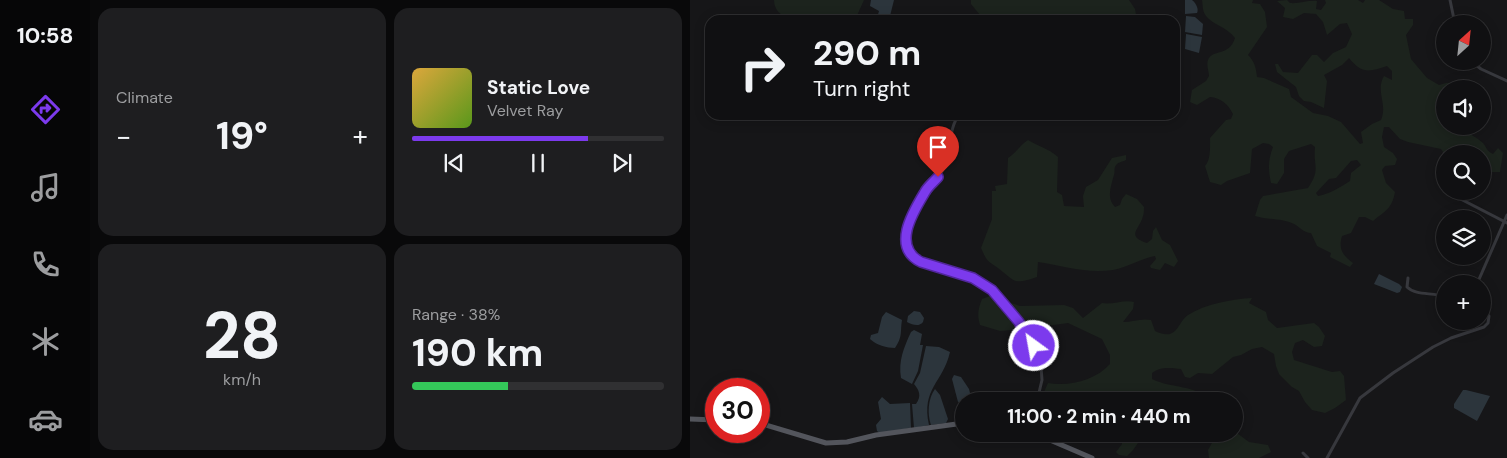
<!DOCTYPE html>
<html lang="en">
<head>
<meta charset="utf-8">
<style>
	:root { --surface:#101012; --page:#1e1e20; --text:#f1f3f6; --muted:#9c9d9f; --line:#303032; --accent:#7c3aed }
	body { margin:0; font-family:"DM Sans",sans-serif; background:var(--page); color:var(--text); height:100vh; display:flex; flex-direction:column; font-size:19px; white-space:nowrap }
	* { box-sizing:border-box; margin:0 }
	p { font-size:16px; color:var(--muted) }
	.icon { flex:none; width:28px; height:28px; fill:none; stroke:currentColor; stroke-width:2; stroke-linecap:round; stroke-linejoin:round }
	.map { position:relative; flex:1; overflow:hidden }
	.drawer { display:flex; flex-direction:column; gap:8px; padding:8px; background:#09090a; width:600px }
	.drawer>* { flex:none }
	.guide { position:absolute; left:15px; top:15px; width:475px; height:105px; border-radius:15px; box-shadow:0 2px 12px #0003,0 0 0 1px var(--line); background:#101012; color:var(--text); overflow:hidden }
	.needle { width:32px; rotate:27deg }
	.controls { position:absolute; left:746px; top:15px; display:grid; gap:10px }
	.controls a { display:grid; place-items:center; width:55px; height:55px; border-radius:50%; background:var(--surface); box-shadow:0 2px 12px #0003,0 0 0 1px var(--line); font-size:25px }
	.speed { position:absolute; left:15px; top:378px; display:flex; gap:10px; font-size:25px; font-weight:700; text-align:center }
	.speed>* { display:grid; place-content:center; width:65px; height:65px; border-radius:50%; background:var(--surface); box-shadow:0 2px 12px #0003,0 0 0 1px var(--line); line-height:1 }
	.speed .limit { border:8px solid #d22; background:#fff; color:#111 }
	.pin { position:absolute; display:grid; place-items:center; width:42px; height:42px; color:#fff; margin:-51px -21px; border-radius:50% 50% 50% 0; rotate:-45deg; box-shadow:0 0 5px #0007 }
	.pin .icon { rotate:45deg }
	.me { position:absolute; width:55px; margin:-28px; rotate:328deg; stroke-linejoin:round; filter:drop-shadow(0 0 4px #0008) }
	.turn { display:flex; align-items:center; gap:18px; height:105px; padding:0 25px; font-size:22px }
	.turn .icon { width:65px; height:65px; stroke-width:2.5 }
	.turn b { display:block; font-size:35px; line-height:42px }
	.big { font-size:38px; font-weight:700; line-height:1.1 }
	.drawer .card { flex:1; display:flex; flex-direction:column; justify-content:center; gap:8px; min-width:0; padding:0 18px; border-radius:15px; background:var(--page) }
	.drawer .dial { align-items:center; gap:0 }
	.dial b { font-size:65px; line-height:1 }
	.song { display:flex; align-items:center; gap:15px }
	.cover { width:60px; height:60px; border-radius:8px; background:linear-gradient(135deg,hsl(40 70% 55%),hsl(90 70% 35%)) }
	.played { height:5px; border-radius:2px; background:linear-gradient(90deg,var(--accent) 70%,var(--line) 70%) }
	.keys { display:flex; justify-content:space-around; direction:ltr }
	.heat { display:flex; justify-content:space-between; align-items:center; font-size:28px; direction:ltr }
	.charge { height:8px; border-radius:4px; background:linear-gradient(90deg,#34c759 38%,var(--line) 0) }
	.drawer .tiles { flex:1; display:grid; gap:8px; grid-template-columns:repeat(2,1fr) }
	.trip { position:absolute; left:265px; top:392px; width:288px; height:50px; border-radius:25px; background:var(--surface); box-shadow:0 2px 12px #0003,0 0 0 1px var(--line); font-weight:700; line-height:50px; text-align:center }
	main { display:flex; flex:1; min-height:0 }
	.menu { display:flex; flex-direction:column; width:90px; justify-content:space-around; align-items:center; background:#060607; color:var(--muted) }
	.menu .icon { width:35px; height:35px }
	.menu .selected { color:var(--accent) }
	.menu b { font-size:22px; color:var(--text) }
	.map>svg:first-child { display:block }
	.green { fill:#1c231d; fill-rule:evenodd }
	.water { fill:#2c353c }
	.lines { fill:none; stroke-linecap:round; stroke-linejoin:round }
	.street { stroke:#37383d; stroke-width:3 }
	.primary { stroke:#53555c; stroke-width:5 }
	.route-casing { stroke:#51269a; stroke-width:12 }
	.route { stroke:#7c3aed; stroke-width:9 }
</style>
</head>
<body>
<main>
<nav class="menu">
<b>10:58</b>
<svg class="icon selected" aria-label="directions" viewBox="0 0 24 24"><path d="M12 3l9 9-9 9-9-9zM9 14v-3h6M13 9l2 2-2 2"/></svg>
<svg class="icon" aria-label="music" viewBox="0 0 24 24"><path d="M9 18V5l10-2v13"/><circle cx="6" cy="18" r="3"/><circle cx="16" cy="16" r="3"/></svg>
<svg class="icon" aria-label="phone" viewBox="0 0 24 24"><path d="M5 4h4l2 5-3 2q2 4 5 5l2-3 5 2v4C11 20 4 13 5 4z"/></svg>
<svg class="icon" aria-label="climate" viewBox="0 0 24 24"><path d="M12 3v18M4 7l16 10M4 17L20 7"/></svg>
<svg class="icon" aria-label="car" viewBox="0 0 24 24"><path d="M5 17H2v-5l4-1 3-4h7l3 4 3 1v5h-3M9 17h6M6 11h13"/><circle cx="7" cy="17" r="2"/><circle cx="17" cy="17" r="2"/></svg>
</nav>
<section class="drawer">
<div class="tiles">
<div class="card"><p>Climate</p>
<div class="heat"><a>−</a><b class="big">19°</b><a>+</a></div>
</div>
<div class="card">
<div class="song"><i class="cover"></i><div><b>Static Love</b><p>Velvet Ray</p></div></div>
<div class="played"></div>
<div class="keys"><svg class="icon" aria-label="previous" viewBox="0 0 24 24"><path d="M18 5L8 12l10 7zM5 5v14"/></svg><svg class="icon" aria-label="pause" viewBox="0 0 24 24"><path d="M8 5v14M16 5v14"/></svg><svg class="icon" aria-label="next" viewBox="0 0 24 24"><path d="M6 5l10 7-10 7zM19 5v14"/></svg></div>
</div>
<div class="card dial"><b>28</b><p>km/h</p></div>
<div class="card"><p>Range · 38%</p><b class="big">190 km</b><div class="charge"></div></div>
</div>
</section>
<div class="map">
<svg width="817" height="458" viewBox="0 0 817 458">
	<rect width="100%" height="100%" fill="#161618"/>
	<!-- green -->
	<g class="green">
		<path d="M 84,0 L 174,0 L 165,20 L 99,20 C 91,15 84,10 84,0 Z"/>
		<path d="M 281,0 L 439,0 L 445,9 L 447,20 L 290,20 L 290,15 L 281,4 Z"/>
		<path d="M 512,0 L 563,0 L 562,3 L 570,4 L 575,12 L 577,27 L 558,55 C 565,62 566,68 567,77 L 574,78 L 599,89 L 601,97 L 623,113 L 638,116 L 651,122 L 670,144 L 673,143 L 671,132 L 682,124 L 691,120 C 698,104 685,91 694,76 L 702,80 L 702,71 L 697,66 C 679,72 672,74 659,58 L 652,65 L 634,75 L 637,81 L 634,108 L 621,102 L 614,101 L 609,96 L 606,87 L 587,72 L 585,64 L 588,64 L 593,72 L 608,73 L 622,55 L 627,55 L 634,62 L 643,53 L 656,47 L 662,34 L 657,23 L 650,24 L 637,35 L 633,22 L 626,14 L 614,13 L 603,19 L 593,17 L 595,8 L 587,1 L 597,0 L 600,3 C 609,4 617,0 627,1 L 626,9 L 631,10 L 636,3 L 635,0 L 668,0 L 673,3 L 675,0 L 689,0 L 703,9 L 714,11 L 715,19 L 723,19 L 723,25 L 716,35 L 721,59 L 737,78 L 749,85 C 761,81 769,82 781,87 L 780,89 L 755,89 L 755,126 L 773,126 C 777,134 785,136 792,142 C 797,147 796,151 803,154 L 808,148 L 813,153 L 810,172 L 793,172 L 792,154 L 784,154 L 780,149 L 773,146 L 767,154 L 755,154 L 755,155 L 751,149 L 718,142 L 710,139 L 699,127 L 694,127 L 692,137 L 694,147 L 703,153 L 707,159 L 705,165 L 695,166 L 692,170 L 696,183 L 705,192 C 702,209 695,211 683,221 L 675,217 L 669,217 L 661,233 L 652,236 C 648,250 653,255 663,263 L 660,267 L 640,257 L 641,253 L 627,246 L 621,233 C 614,233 610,227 604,224 C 592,218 577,220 565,216 L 570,200 L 573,196 L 618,188 C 631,169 623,167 625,147 L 621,144 L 599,151 L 594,159 L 594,173 L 587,184 L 581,183 C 578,169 578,160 583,147 L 579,144 L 573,143 L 562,149 L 560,173 L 537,181 L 531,185 L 520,182 L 515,166 C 521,159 520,147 520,138 L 536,120 L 541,119 L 543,114 C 538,104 531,98 520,97 L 507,105 L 500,102 L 502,90 L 516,81 L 519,76 C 519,71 516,65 518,60 C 522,49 539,57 545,38 C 537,27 523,25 516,16 C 512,11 513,5 512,0 ZM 661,161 L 667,160 L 671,165 L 661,173 L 660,181 C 651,187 637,195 628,196 L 626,193 L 639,179 L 646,178 Z"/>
		<path d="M 338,140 C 349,147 358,148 368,157 L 367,192 L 372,195 L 374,206 L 394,207 L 393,196 L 396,187 L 408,180 L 422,158 L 436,155 L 436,160 C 432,162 427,162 425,167 C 424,169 425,172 424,175 C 421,186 416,198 425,207 L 430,205 L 432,199 L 436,194 L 447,199 L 454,207 C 454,208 454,215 453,216 C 450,229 435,236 457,243 L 462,239 L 463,231 L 466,227 L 472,240 L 480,245 L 488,261 L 484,267 L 475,263 L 470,270 L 461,268 L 460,266 L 466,259 L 465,256 C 450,259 438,267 423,270 C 397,274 374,266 348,262 L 347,277 C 323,285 326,282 308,268 C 296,260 297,261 291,248 L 302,219 L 302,191 L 306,191 L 305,186 L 317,184 L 318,158 C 326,153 330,145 338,140 Z"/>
		<path d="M 300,296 L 330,306 L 374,305 L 383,308 L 393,318 L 412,303 C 423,305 434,299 444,302 L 443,309 L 433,322 C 443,322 451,318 461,320 L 465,331 C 469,333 475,335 480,334 C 489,331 490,320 498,315 C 515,304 543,299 562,298 L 559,303 L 576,312 L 578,320 L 587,328 L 624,323 L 629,327 L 635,336 L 632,346 L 624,347 L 613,340 L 605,343 L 602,352 L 604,360 L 642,372 L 650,371 L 654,376 L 656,400 L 645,408 L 635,413 L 622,410 L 615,402 L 609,391 L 602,387 L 589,374 L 586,366 L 584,354 L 572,347 L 562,349 L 551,355 L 543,357 L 522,374 L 508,373 L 500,378 L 495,377 L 491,369 C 481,368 471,366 462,373 L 462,379 C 481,389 506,384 521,401 L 350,401 L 358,383 C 379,387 406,380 420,364 L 420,355 L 412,339 L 378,323 L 335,329 L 310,331 L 290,325 C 287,315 288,309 292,299 Z"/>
		<path d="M 544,431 L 559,442 L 578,445 L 581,452 L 569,458 L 519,458 L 518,450 L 527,434 L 544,434 Z"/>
		<path d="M 430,434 L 450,434 L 446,438 L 448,443 L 443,450 L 437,456 L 429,455 L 426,452 L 432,444 Z"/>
	</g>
	<!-- water -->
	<g class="water">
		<path d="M 181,0 L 204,0 L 199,20 L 190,20 L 187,18 L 189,11 L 180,6 Z"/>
		<path d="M 495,0 L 502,0 C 506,3 509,9 507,13 L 495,14 Z"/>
		<path d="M 496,16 L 505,17 L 513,24 L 512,35 L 495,32 Z"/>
		<path d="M 496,34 L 512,37 L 509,53 L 495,49 Z"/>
		<path d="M 689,274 L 709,284 L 712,287 L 710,292 L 707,293 L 684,284 Z"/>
		<path d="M 224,311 L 230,312 L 234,318 L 233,322 C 229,327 223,325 217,322 L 218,316 Z"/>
		<path d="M 196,312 L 212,320 C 210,332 213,336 205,348 C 197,348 186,345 180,339 L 181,335 L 188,333 L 192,317 Z"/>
		<path d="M 224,330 L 232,334 L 230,345 L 233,345 L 228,371 L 222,384 L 211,378 C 208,361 214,347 221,332 Z"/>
		<path d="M 236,346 L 249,347 L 260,352 C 253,383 231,388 239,425 L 224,428 L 222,404 L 226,404 C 232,396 229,390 224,384 L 230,373 Z"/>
		<path d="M 264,375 L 271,377 L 279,389 L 282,401 L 268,402 L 262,379 Z"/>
		<path d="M 245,389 L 250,395 L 258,419 L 256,423 L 241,425 C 237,414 238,398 245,389 Z"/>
		<path d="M 773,390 L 776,390 L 800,396 L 787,421 L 764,408 L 764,404 Z"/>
		<path d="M 192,397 L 200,404 L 220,403 L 221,428 L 190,433 L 187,431 L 186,425 L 191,419 L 188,402 Z"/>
	</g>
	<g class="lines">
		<!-- street -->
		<g class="street">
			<path d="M 760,0 L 765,24"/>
			<path d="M 781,61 L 791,69 L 817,81"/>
			<path d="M 269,115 C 260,125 259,153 254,167 C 251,177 241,183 235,191 C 223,210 201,248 231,262 L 287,280 L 302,290 L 329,322 L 337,337 L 346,350 L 351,366 L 352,380 L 347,401"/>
			<path d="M 755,191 L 817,223"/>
			<path d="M 718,278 L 717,287 C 726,296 743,292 755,297"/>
			<path d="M 787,284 L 817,215"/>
			<path d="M 613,453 L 618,458"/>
			<path d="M 637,458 L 670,398 L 703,373 L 743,347 L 761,338 L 794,327 L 798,323 L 799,316 L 792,309"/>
		</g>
		<!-- primary -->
		<g class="primary">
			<path d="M 0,419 L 26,420"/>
			<path d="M 69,423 L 136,443 L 157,442 L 186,435 L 274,423"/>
			<path d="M 346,434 L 402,458"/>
		</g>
	</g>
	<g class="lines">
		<defs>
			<path id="route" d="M 248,177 C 244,182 238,186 235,192 C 223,212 201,247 231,262 L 283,278 L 302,290 L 329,322 L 336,337 L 344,346"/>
		</defs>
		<!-- route casing -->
		<use href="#route" class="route-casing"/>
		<!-- route -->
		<use href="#route" class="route"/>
	</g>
</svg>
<div class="controls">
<a><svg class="needle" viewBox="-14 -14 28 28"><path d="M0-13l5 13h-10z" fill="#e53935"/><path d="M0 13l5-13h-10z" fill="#9c9d9f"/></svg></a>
<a><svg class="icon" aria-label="sound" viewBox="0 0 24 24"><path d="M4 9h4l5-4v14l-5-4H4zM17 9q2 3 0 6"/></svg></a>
<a><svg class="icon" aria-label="search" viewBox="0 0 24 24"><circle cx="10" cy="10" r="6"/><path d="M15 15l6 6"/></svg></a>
<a><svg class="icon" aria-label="layers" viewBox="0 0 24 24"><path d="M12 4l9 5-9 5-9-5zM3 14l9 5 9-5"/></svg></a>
<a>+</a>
</div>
<div class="speed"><div class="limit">30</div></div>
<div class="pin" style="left:248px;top:177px;background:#d93025"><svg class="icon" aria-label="arrive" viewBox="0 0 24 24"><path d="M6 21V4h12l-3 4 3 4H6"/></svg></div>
<svg class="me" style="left:344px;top:346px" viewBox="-20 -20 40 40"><circle r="17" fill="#7c3aed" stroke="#fff" stroke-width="3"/><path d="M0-11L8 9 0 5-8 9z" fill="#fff"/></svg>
<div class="trip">11:00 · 2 min · 440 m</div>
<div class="guide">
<div class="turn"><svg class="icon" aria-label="right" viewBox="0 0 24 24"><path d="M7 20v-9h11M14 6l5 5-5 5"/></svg><div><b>290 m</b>Turn right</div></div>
</div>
</div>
</main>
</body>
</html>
